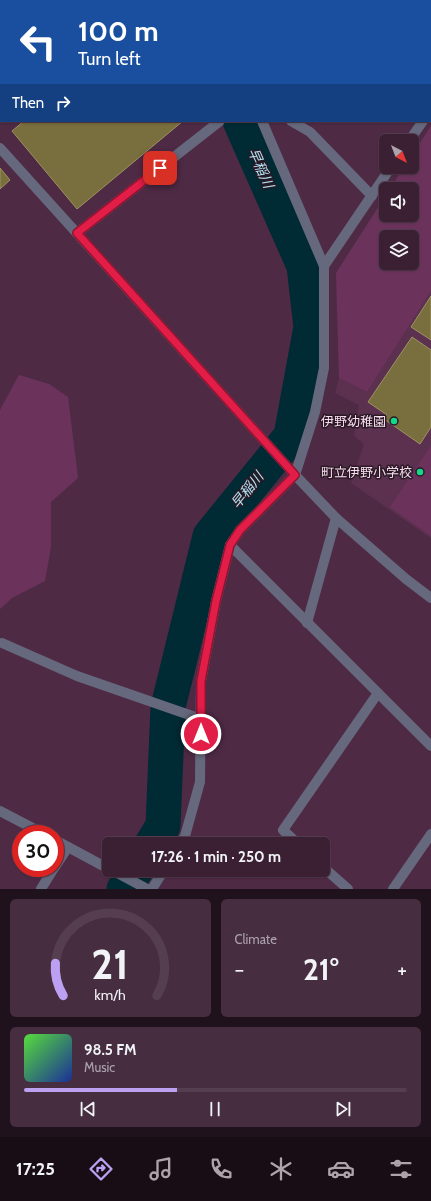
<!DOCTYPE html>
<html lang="en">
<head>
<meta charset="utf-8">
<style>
	:root { --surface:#3b2034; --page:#462d40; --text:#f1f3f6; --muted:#aca3ac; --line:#543e4f; --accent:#bca0f2 }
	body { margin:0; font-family:Cabin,"Noto Sans JP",sans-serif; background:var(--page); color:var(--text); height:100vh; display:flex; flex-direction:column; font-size:15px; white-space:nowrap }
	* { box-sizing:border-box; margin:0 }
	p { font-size:13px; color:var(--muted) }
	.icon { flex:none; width:22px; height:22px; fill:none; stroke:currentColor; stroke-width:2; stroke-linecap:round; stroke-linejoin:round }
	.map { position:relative; height:889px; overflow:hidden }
	.drawer { display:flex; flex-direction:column; gap:10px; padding:10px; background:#20121d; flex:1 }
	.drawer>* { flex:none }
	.banner { position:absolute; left:0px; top:0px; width:431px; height:122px; box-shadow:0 1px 3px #0004,0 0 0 1px var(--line); background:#1a4fa0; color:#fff; overflow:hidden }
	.needle { width:26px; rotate:138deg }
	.fabs { position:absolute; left:379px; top:134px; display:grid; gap:8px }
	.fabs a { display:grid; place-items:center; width:40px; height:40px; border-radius:6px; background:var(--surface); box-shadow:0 1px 3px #0004,0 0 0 1px var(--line); font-size:20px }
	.speed { position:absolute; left:12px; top:825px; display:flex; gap:8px; font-size:20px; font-weight:700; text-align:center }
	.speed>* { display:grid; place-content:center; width:52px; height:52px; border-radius:50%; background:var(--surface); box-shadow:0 1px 3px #0004,0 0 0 1px var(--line); line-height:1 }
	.speed .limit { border:6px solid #d22; background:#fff; color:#111 }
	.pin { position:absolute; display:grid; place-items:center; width:34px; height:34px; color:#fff; margin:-17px; border-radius:8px; box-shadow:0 2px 6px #0006 }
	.me { position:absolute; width:44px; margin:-22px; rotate:0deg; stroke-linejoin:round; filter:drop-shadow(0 0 3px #0008) }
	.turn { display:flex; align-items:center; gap:14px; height:84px; padding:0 12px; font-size:18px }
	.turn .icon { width:52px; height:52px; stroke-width:2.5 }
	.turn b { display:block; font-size:28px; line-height:34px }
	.then { display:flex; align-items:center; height:38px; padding:0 12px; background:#0003; gap:8px; font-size:15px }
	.big { font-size:30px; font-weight:800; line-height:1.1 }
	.drawer .card { flex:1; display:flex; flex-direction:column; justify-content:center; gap:6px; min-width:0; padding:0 14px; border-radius:6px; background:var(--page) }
	.drawer .dial { align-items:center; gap:0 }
	.dial svg { height:104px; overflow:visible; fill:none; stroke:var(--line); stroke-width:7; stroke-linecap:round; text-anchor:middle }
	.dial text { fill:var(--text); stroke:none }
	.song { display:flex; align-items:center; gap:12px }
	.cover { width:48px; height:48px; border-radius:6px; background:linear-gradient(135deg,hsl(110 70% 55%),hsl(230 70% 35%)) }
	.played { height:4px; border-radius:2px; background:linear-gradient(90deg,var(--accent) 40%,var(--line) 40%) }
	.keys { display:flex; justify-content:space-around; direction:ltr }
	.heat { display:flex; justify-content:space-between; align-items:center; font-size:22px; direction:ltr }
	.drawer .tiles { flex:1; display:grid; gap:10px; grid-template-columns:1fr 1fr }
	.card:last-child { grid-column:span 2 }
	.trip { position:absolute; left:102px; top:837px; width:228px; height:40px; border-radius:6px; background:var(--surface); box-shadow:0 1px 3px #0004,0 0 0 1px var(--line); font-weight:800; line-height:40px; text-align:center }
	.menu { display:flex; height:64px; justify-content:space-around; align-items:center; background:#180d15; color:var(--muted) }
	.menu .icon { width:28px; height:28px }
	.menu .current { color:var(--accent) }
	.menu b { font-size:18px; color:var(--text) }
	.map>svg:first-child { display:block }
	.built { fill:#5c3150 }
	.green { fill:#6b335c; fill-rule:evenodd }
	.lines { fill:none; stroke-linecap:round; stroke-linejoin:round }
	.river { stroke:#002a34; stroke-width:35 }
	.building { fill:#796e3d; stroke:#9e9361 }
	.minor { stroke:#66697d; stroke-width:10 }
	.route-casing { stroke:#92132f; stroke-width:10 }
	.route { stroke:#e11d48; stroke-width:7 }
	.poi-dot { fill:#14d989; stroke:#2b1926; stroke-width:1.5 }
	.labels { text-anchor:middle; stroke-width:3; stroke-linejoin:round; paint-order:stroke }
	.poi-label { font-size:13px; fill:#f6ddee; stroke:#2b1926; text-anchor:end }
	.water-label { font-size:14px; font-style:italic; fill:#b1e7f7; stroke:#2b1926 }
</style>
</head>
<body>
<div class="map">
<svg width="431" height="889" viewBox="0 0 431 889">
	<rect width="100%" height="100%" fill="#4f2a45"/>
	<!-- built -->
	<path class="built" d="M 431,291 L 431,538 L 351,483 L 364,444 L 354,436 L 359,405 L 335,393 L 339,378 L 367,392 Z"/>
	<!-- green -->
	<g class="green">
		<path d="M 431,126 L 431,291 L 367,392 L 339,378 L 336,273 L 386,195 L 386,215 L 412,215 L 412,189 L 390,189 L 404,167 L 412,167 L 412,155 ZM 386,237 L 412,237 L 412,263 L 386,263 Z"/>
		<path d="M 19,375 L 49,384 L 68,397 L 78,478 L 51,502 L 51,547 L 45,581 L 12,598 L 0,609 L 0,410 Z"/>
		<path d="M 431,446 L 431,536 L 390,507 Z"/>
	</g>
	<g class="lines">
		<!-- river -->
		<g class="river">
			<path d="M 115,0 L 116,1"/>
			<path d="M 152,844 L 163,826 L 168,707 L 210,536 L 291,436 L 311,327 L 304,266 L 240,121"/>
			<path d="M 124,889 L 136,870"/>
		</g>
	</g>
	<!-- building -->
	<g class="building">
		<path d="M 24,121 L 183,121 L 77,209 L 12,131 Z"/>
		<path d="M 0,168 L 10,180 L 0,189 Z"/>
		<path d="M 431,296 L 431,340 L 411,327 Z"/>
		<path d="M 412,337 L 431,350 L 431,427 L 420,444 L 384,419 L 387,415 L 368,402 Z"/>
	</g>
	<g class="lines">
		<!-- minor -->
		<g class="minor">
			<path d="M 130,0 L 130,1"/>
			<path d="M 246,1 L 247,0"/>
			<path d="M 0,38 L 1,38"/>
			<path d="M 430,110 L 431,109"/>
			<path d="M 291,121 L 310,132 L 372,196"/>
			<path d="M 409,141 L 423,121"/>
			<path d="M 0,148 L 295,475 L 336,518 L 307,623"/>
			<path d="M 77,233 L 220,121"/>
			<path d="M 324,266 L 391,167"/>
			<path d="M 336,518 L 406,579 L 431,598"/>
			<path d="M 230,545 L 431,746"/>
			<path d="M 2,643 L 77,676 L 201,719"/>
			<path d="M 0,811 L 44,834"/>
			<path d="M 55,840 L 109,869"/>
			<path d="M 180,844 L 185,836 L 200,782 L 201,681 L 216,601 L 230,545 L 240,530 L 295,475 L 315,412 L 324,368 L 324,266 L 262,121"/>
			<path d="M 298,844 L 283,830 L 378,693"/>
			<path d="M 55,867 L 68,847"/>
			<path d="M 323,867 L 348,889"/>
			<path d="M 112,870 L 147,889"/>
			<path d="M 41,889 L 54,868"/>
			<path d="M 152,889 L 164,870"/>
			<path d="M 393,889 L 431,834"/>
		</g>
	</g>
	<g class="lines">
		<defs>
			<path id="route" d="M 160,168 L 77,233 L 295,475 L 240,530 L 230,545 L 216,601 L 201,681 L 201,734"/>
		</defs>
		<!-- route casing -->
		<use href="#route" class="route-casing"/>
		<!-- route -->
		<use href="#route" class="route"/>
	</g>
	<!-- markers -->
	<g class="poi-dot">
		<circle cx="394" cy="421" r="4"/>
		<circle cx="420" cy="472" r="4"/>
	</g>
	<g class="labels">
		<!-- poi labels -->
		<g class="poi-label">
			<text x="386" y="426">伊野幼稚園</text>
			<text x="412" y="477">町立伊野小学校</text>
		</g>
		<!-- water labels -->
		<g class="water-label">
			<text transform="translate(261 168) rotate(66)" y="5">早稲川</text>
			<text transform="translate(247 490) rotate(-51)" y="5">早稲川</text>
		</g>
	</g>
</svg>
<div class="fabs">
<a><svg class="needle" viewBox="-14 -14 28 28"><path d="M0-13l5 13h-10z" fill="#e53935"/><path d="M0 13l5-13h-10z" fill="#aca3ac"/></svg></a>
<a><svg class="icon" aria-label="sound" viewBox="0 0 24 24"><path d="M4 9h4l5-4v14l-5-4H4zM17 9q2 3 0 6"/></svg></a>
<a><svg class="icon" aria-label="layers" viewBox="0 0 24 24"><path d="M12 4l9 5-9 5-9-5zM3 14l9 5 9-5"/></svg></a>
</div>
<div class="speed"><div class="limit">30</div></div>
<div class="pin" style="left:160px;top:168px;background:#d93025"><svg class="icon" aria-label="arrive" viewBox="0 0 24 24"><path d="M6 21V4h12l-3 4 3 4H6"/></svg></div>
<svg class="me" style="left:201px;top:734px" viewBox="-20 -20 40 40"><circle r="17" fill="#e11d48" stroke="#fff" stroke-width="3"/><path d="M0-11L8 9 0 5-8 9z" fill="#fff"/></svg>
<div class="trip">17:26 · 1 min · 250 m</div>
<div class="banner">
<div class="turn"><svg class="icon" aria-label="left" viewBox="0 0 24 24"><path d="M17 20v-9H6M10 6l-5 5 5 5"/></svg><div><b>100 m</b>Turn left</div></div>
<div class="then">Then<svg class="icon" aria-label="right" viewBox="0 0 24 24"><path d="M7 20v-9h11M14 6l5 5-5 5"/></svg></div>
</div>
</div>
<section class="drawer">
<div class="tiles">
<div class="card dial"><svg viewBox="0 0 100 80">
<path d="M14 69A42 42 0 1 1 86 69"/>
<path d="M14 69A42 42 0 0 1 8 44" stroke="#bca0f2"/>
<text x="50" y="56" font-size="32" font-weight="700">21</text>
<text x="50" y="72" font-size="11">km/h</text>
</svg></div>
<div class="card"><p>Climate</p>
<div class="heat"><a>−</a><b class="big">21°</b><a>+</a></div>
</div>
<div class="card">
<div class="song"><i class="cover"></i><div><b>98.5 FM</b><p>Music</p></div></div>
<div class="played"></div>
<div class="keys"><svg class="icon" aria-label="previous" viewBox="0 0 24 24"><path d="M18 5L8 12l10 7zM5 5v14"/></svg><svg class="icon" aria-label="pause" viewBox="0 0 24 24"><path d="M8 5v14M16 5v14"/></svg><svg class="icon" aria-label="next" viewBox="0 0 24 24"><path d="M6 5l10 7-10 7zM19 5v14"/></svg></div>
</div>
</div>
</section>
<nav class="menu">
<b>17:25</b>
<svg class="icon current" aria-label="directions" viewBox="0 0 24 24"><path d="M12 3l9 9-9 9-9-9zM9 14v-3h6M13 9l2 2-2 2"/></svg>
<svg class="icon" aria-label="music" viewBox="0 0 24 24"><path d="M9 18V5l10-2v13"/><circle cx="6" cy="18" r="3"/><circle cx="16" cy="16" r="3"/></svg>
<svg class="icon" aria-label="phone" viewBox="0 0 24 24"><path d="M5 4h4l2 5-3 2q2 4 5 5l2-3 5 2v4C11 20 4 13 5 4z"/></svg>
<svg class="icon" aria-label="climate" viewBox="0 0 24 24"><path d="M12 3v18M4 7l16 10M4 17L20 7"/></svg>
<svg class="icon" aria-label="car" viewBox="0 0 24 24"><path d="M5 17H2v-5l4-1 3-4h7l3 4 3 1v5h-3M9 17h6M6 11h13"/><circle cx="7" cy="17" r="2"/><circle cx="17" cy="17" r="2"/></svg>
<svg class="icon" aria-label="filters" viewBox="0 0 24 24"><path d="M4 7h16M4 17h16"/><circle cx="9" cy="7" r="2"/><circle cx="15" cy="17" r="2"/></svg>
</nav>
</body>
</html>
